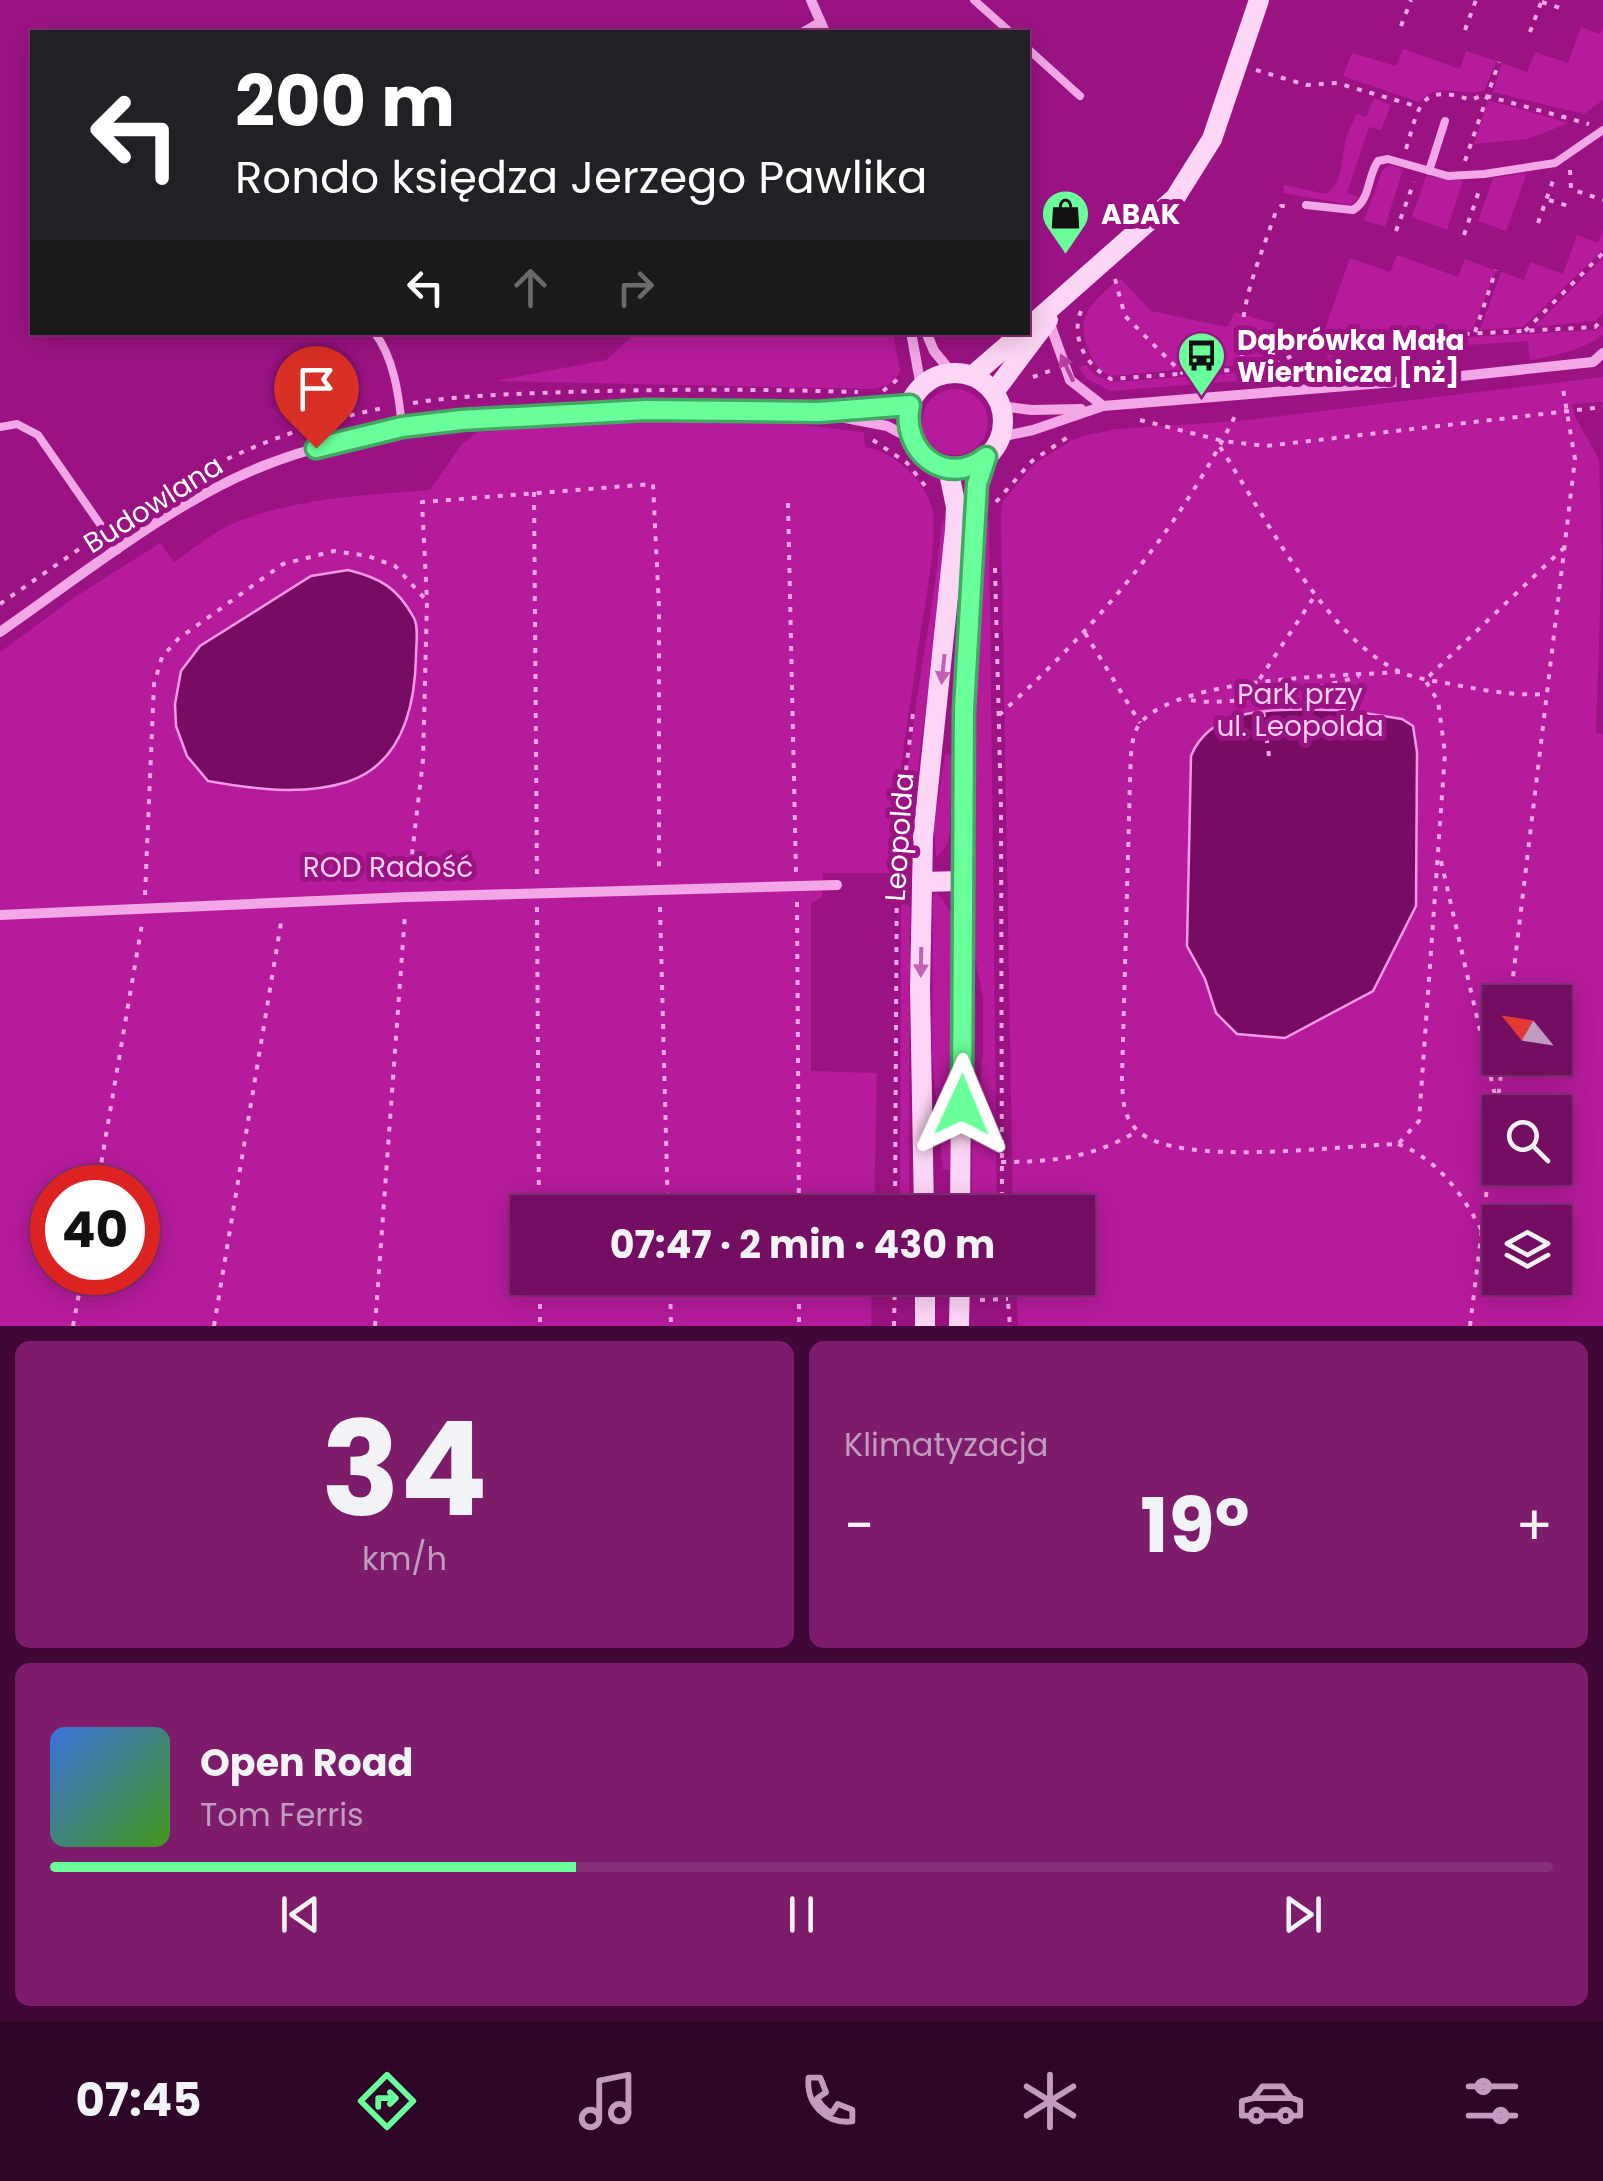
<!DOCTYPE html>
<html lang="pl">
<head>
<meta charset="utf-8">
<style>
	:root { --surface:#740e62; --page:#7c1c6b; --text:#f1f3f6; --muted:#c29cbe; --line:#862e77; --accent:#69ff9a }
	body { margin:0; font-family:Poppins,sans-serif; background:var(--page); color:var(--text); height:100vh; display:flex; flex-direction:column; font-size:38px; white-space:nowrap }
	* { box-sizing:border-box; margin:0 }
	p { font-size:32px; color:var(--muted) }
	.icon { flex:none; width:55px; height:55px; fill:none; stroke:currentColor; stroke-width:2; stroke-linecap:round; stroke-linejoin:round }
	.map { position:relative; height:1326px; overflow:hidden }
	.details { display:flex; flex-direction:column; gap:15px; padding:15px; background:#400836; flex:1 }
	.details>* { flex:none }
	.banner { position:absolute; left:30px; top:30px; width:1000px; height:305px; border-radius:0px; box-shadow:0 5px 25px #0003,0 0 0 2px var(--line); background:#202124; color:#fff; overflow:hidden }
	.needle { width:65px; rotate:300deg }
	.controls { position:absolute; left:1482px; top:985px; display:grid; gap:20px }
	.controls a { display:grid; place-items:center; width:90px; height:90px; border-radius:0px; background:var(--surface); box-shadow:0 5px 25px #0003,0 0 0 2px var(--line); font-size:50px }
	.speed { position:absolute; left:30px; top:1165px; display:flex; gap:20px; font-size:50px; font-weight:700; text-align:center }
	.speed>* { display:grid; place-content:center; width:130px; height:130px; border-radius:50%; background:var(--surface); box-shadow:0 5px 25px #0003,0 0 0 2px var(--line); line-height:1 }
	.speed .limit { border:15px solid #d22; background:#fff; color:#111 }
	.pin { position:absolute; display:grid; place-items:center; width:85px; height:85px; color:#fff; margin:-102px -42px; border-radius:50% 50% 50% 0; rotate:-45deg; box-shadow:0 0 10px #0007 }
	.pin .icon { rotate:45deg }
	.me { position:absolute; width:110px; margin:-55px; rotate:1deg; stroke-linejoin:round; filter:drop-shadow(0 0 8px #0008) }
	.turn { display:flex; align-items:center; gap:35px; height:210px; padding:0 40px; font-size:45px }
	.turn .icon { width:130px; height:130px; stroke-width:2.5 }
	.turn b { display:block; font-size:70px; line-height:85px }
	.lanes { display:flex; align-items:center; height:95px; padding:0 40px; background:#0003; justify-content:center; gap:50px; direction:ltr }
	.lanes .off { opacity:.35 }
	.big { font-size:75px; font-weight:700; line-height:1.1 }
	.details .widget { flex:1; display:flex; flex-direction:column; justify-content:center; gap:15px; min-width:0; padding:0 35px; border-radius:15px; background:var(--page) }
	.details .dial { align-items:center; gap:0 }
	.dial b { font-size:130px; line-height:1 }
	.song { display:flex; align-items:center; gap:30px }
	.cover { width:120px; height:120px; border-radius:15px; background:linear-gradient(135deg,hsl(220 70% 55%),hsl(100 70% 35%)) }
	.played { height:10px; border-radius:5px; background:linear-gradient(90deg,var(--accent) 35%,var(--line) 35%) }
	.keys { display:flex; justify-content:space-around; direction:ltr }
	.heat { display:flex; justify-content:space-between; align-items:center; font-size:55px; direction:ltr }
	.details .tiles { flex:1; display:grid; gap:15px; grid-template-columns:1fr 1fr }
	.widget:last-child { grid-column:span 2 }
	.trip { position:absolute; left:510px; top:1195px; width:585px; height:100px; border-radius:0px; background:var(--surface); box-shadow:0 5px 25px #0003,0 0 0 2px var(--line); font-weight:700; line-height:100px; text-align:center }
	.menu { display:flex; height:160px; justify-content:space-around; align-items:center; background:#2e0627; color:var(--muted) }
	.menu .icon { width:70px; height:70px }
	.menu .current { color:var(--accent) }
	.menu b { font-size:45px; color:var(--text) }
	.map>svg:first-child { display:block }
	.green { fill:#b51b9b; fill-rule:evenodd }
	.water { fill:#770c62; stroke:#f799e8; stroke-width:2.5 }
	.lines { fill:none; stroke-linecap:round; stroke-linejoin:round }
	.path { stroke:#f4a7e7; stroke-width:4; stroke-dasharray:5 8; stroke-linecap:butt }
	.lane { stroke:#f4a7e7; stroke-width:8 }
	.street { stroke:#f4a7e7; stroke-width:10 }
	.secondary { stroke:#fdd6f6; stroke-width:20 }
	.oneway { fill:#b63fa0 }
	.oneway2 { fill:#c261b0 }
	.route-casing { stroke:#44a664; stroke-width:25 }
	.route { stroke:#69ff9a; stroke-width:18 }
	.labels { text-anchor:middle; stroke-width:10; stroke-linejoin:round; paint-order:stroke }
	.poi-label { font-size:28px; font-weight:bold; fill:#fff; stroke:#9b1382; text-anchor:start }
	.street-label { font-size:28px; fill:#fff; stroke:#9b1382 }
	.park-label { font-size:28px; fill:#fdcff6; stroke:#9b1382 }
</style>
</head>
<body>
<div class="map">
<svg width="1603" height="1326" viewBox="0 0 1603 1326">
	<rect width="100%" height="100%" fill="#9b1382"/>
	<!-- green -->
	<g class="green">
		<path d="M 1603,26 L 1603,100 L 1584,114 L 1493,92 L 1502,63 L 1527,72 L 1535,52 L 1568,63 L 1581,27 L 1600,34 Z"/>
		<path d="M 1403,49 L 1460,69 L 1466,51 L 1496,61 L 1485,90 C 1460,98 1440,79 1419,102 L 1343,76 L 1352,53 L 1396,66 Z"/>
		<path d="M 1374,98 L 1391,105 L 1381,130 L 1369,127 L 1347,193 L 1359,197 L 1351,205 L 1283,193 L 1284,185 L 1326,194 C 1344,182 1340,162 1345,144 C 1347,133 1353,123 1357,113 L 1366,117 Z"/>
		<path d="M 1488,100 L 1569,123 L 1528,139 L 1474,144 Z"/>
		<path d="M 1390,165 L 1403,169 L 1385,227 L 1364,220 L 1382,171 Z"/>
		<path d="M 1527,173 L 1506,231 L 1478,221 L 1493,178 Z"/>
		<path d="M 1426,176 L 1463,181 L 1447,230 L 1412,217 Z"/>
		<path d="M 1603,230 L 1603,250 L 1523,327 L 1480,330 L 1501,272 L 1524,280 L 1530,262 L 1563,274 L 1577,235 L 1598,243 Z"/>
		<path d="M 1397,255 L 1458,277 L 1465,259 L 1494,270 L 1496,270 L 1472,330 L 1322,337 L 1350,258 L 1390,272 Z"/>
		<path d="M 1603,258 L 1603,313 L 1595,321 L 1534,327 Z"/>
		<path d="M 1117,280 L 1122,280 L 1151,311 L 1227,327 L 1235,312 L 1288,328 L 1273,362 L 1110,376 C 1099,370 1093,363 1089,351 C 1074,314 1092,304 1117,280 Z"/>
		<path d="M 1603,326 L 1603,335 C 1582,350 1555,356 1530,360 L 1528,341 L 1341,353 L 1341,373 L 1332,366 L 1322,345 L 1596,330 Z"/>
		<path d="M 637,332 L 893,333 L 900,370 C 895,384 885,388 871,389 L 494,381 L 606,360 Z"/>
		<path d="M 1086,365 L 1095,375 L 1113,382 L 1237,373 L 1237,381 L 1110,391 L 1086,378 L 1079,367 Z"/>
		<path d="M 1603,377 L 1603,402 L 1572,404 L 1575,416 L 1599,460 L 1602,551 L 1596,733 L 1603,734 L 1603,1326 L 1018,1326 L 1016,1278 L 1078,1278 L 1078,1212 L 1013,1212 L 1001,515 L 1003,501 L 1034,464 L 1072,440 L 1087,435 L 1117,429 L 1238,421 ZM 1500,1002 L 1555,1002 L 1555,1058 L 1500,1058 ZM 1500,1112 L 1555,1112 L 1555,1168 L 1500,1168 ZM 1500,1222 L 1555,1222 L 1555,1278 L 1500,1278 Z"/>
		<circle cx="955" cy="422" r="33"/>
		<path d="M 748,419 L 864,432 L 865,447 C 895,452 928,482 933,513 C 937,542 925,605 920,636 C 909,715 895,793 891,873 L 823,873 L 822,897 L 811,903 L 811,1071 L 877,1073 L 874,1212 L 528,1212 L 528,1278 L 872,1278 L 871,1326 L 0,1326 L 0,652 L 75,597 L 160,543 L 174,562 C 192,550 212,533 232,524 C 294,498 364,495 430,490 L 462,444 L 480,430 L 565,423 ZM 52,1188 L 138,1188 L 138,1272 L 52,1272 Z"/>
		<path d="M 982,520 L 989,520 L 997,1212 L 972,1212 L 972,1151 L 983,1055 L 983,998 L 974,953 L 975,647 Z"/>
		<path d="M 942,521 L 948,521 C 941,616 925,710 913,805 C 911,825 917,858 901,871 C 900,757 932,636 942,521 Z"/>
		<path d="M 945,754 L 952,755 L 950,834 L 947,845 L 936,858 L 934,826 Z"/>
		<path d="M 937,892 L 951,912 L 950,1170 L 943,1170 L 932,1056 L 933,895 Z"/>
		<path d="M 901,895 L 910,907 L 909,1212 L 900,1212 Z"/>
	</g>
	<!-- water -->
	<g class="water">
		<path d="M 348,570 C 380,578 397,587 414,618 C 419,628 416,644 416,656 C 415,707 402,764 347,782 C 302,796 253,789 208,781 L 187,756 L 176,726 L 175,704 L 181,671 L 200,646 L 311,576 Z"/>
		<path d="M 1345,710 L 1402,719 L 1413,726 L 1417,752 L 1416,906 L 1373,991 L 1285,1038 L 1237,1034 L 1216,1013 L 1205,979 L 1187,946 L 1191,756 C 1214,699 1293,711 1345,710 Z"/>
	</g>
	<g class="lines">
		<!-- path -->
		<g class="path">
			<path d="M 1542,2 L 1566,10"/>
			<path d="M 1401,26 L 1411,0"/>
			<path d="M 1465,30 L 1476,0"/>
			<path d="M 1530,32 L 1542,0"/>
			<path d="M 1256,70 L 1306,85 L 1337,83 L 1419,107"/>
			<path d="M 1406,149 C 1419,107 1419,82 1471,100 L 1483,95 L 1589,124"/>
			<path d="M 1465,161 L 1499,62"/>
			<path d="M 1570,170 L 1571,189 L 1603,200"/>
			<path d="M 1549,200 L 1568,206"/>
			<path d="M 1538,223 L 1555,175"/>
			<path d="M 1396,231 L 1414,182"/>
			<path d="M 1464,235 L 1480,188"/>
			<path d="M 1115,279 L 1125,316 L 1183,374"/>
			<path d="M 1081,311 C 1070,338 1087,367 1111,379 L 1271,367 L 1317,342 L 1595,327 L 1603,319"/>
			<path d="M 1525,331 L 1603,253"/>
			<path d="M 1475,332 L 1496,270"/>
			<path d="M 1243,369 C 1236,307 1257,268 1276,211 L 1281,206 L 1290,206"/>
			<path d="M 1033,377 L 1052,370"/>
			<path d="M 883,391 L 903,375"/>
			<path d="M 413,403 C 463,395 515,394 566,392 C 663,389 760,389 858,392"/>
			<path d="M 1140,420 L 1223,441 L 1266,446 L 1603,407"/>
			<path d="M 873,440 L 907,463 L 930,492"/>
			<path d="M 1220,447 C 1264,514 1328,642 1403,673 C 1420,680 1438,681 1456,685 C 1488,691 1515,696 1548,694"/>
			<path d="M 534,492 L 537,878"/>
			<path d="M 996,502 L 1032,461 L 1071,435"/>
			<path d="M 788,503 L 796,873"/>
			<path d="M 115,524 C 196,467 286,427 384,408"/>
			<path d="M 995,568 L 1001,808 L 1002,1212"/>
			<path d="M 0,604 L 95,538"/>
			<path d="M 1085,633 L 1140,723"/>
			<path d="M 1400,672 C 1339,676 1185,677 1142,721 C 1129,734 1131,764 1130,781 L 1122,1078 C 1123,1097 1122,1116 1137,1130 C 1177,1169 1340,1145 1398,1144 L 1419,1121 L 1445,753 L 1438,701 L 1425,680 L 1567,545"/>
			<path d="M 1191,700 C 1225,708 1325,688 1359,676"/>
			<path d="M 999,715 C 1096,628 1181,528 1238,410"/>
			<path d="M 1269,756 L 1259,680 L 1316,594"/>
			<path d="M 1441,861 L 1496,1100"/>
			<path d="M 409,880 L 423,760 L 427,601 L 422,502 L 653,484 L 659,607 L 659,873"/>
			<path d="M 145,895 L 154,684 L 162,657 L 178,639 L 283,564 L 334,551 L 368,556 L 395,566 L 427,601"/>
			<path d="M 797,902 L 799,1212"/>
			<path d="M 537,907 L 539,1212"/>
			<path d="M 660,907 L 668,1212"/>
			<path d="M 1510,1002 L 1575,459 L 1562,383"/>
			<path d="M 1398,1144 C 1437,1158 1463,1195 1482,1231"/>
			<path d="M 1001,1162 C 1051,1162 1094,1158 1137,1131"/>
			<path d="M 97,1188 L 142,924"/>
			<path d="M 895,1212 L 897,844 L 913,713"/>
			<path d="M 540,1278 L 540,1326"/>
			<path d="M 670,1278 L 671,1326"/>
			<path d="M 799,1278 L 799,1326"/>
			<path d="M 1006,1278 L 1010,1326"/>
			<path d="M 980,1300 L 1008,1299"/>
			<path d="M 73,1326 L 83,1272"/>
			<path d="M 214,1326 L 282,917"/>
			<path d="M 375,1326 L 405,914"/>
			<path d="M 894,1326 L 895,1278"/>
			<path d="M 1470,1326 L 1503,1058"/>
		</g>
		<!-- lane -->
		<g class="lane">
			<path d="M 974,0 L 1010,32"/>
			<path d="M 802,32 L 821,21"/>
			<path d="M 1028,49 L 1080,96"/>
			<path d="M 1429,171 L 1445,121"/>
			<path d="M 1306,205 L 1353,210 C 1371,199 1367,177 1378,161 L 1388,159 L 1448,176 L 1484,174 L 1555,163 L 1603,130"/>
			<path d="M 374,332 C 394,357 399,396 402,427"/>
			<path d="M 0,427 L 17,424 L 38,435 L 118,550"/>
		</g>
		<!-- street -->
		<g class="street">
			<path d="M 811,0 L 825,32"/>
			<path d="M 1049,321 L 1070,380 L 1103,406"/>
			<path d="M 911,332 L 921,387"/>
			<path d="M 926,332 L 934,351 L 952,373"/>
			<path d="M 1001,406 L 1031,410 L 1081,409"/>
			<path d="M 830,415 L 887,426 L 910,438"/>
			<path d="M 1000,437 L 1033,430 L 1103,406 L 1433,379 L 1593,362 L 1603,353"/>
			<path d="M 0,632 C 81,576 172,502 263,466 C 357,429 453,421 553,415 C 616,411 680,408 743,409 C 768,409 794,413 819,412 C 849,412 880,407 910,405"/>
			<path d="M 0,915 L 407,897 L 837,885"/>
		</g>
		<!-- secondary -->
		<g class="secondary">
			<path d="M 1028,328 L 1175,198 L 1212,139 L 1259,0"/>
			<circle cx="955" cy="421" r="48"/>
			<path d="M 972,376 L 1023,332"/>
			<path d="M 994,392 L 1048,320"/>
			<path d="M 922,882 L 963,881"/>
			<path d="M 924,1212 L 920,988 L 923,837 L 955,530 L 956,507 L 948,468"/>
			<path d="M 960,1212 L 964,709 L 977,484 L 985,457"/>
			<path d="M 925,1326 L 925,1278"/>
			<path d="M 959,1326 L 960,1278"/>
		</g>
	</g>
	<!-- one-way arrows -->
	<defs><path id="oneway-solid" d="M-6-.8H1V-3.2L6.5 0L1 3.2V.8H-6Z" transform="scale(2.5)"/></defs>
	<use class="oneway" href="#oneway-solid" transform="translate(1067 368) rotate(-115)"/>
	<g class="oneway2">
		<use href="#oneway-solid" transform="translate(943 669) rotate(96)"/>
		<use href="#oneway-solid" transform="translate(921 962) rotate(91)"/>
	</g>
	<g class="lines">
		<defs>
			<path id="route" d="M 316,448 L 402,427 L 461,420 L 646,410 L 819,412 L 910,405 C 900,451 946,489 986,457 L 977,484 L 964,709 L 962,1105"/>
		</defs>
		<!-- route casing -->
		<use href="#route" class="route-casing"/>
		<!-- route -->
		<use href="#route" class="route"/>
	</g>
	<!-- icons -->
	<defs>
		<symbol id="shop-pin" viewBox="-11 -11 22 30"><path d="M0 17L-7.5 6A9.5 9.5 0 1 1 7.5 6Z" fill="#69ff9a" stroke="#9b1382"/><path d="M-5-2.5h2.3a2.7 3.5 0 0 1 5.4 0H5L5.5 6h-11ZM-1.5-2.5h3a1.5 2.3 0 0 0-3 0Z" fill="#111"/></symbol>
		<symbol id="bus-pin" viewBox="-11 -11 22 30"><path d="M0 17L-7.5 6A9.5 9.5 0 1 1 7.5 6Z" fill="#69ff9a" stroke="#9b1382"/><path d="M-5-6H5V4H4V6H2V4H-2V6H-4V4H-5ZM-3.5-4V0h7V-4ZM-3.5 1.2v1.5H-2V1.2ZM2 1.2v1.5H3.5V1.2Z" fill="#111"/></symbol>
	</defs>
	<g fill-rule="evenodd">
		<use href="#shop-pin" x="1038" y="186" width="55" height="75"/>
		<use href="#bus-pin" x="1174" y="328" width="55" height="75"/>
	</g>
	<g class="labels">
		<!-- poi labels -->
		<g class="poi-label">
			<text x="1101" y="224">ABAK</text>
			<text x="1237" y="350">Dąbrówka Mała<tspan x="1237" dy="32">Wiertnicza [nż]</tspan></text>
		</g>
		<!-- street labels -->
		<g class="street-label">
			<text transform="translate(153 504) rotate(-32)" y="10">Budowlana</text>
			<text transform="translate(899 837) rotate(-86)" y="10">Leopolda</text>
		</g>
		<!-- park labels -->
		<g class="park-label">
			<text x="1300" y="704">Park przy<tspan x="1300" dy="32">ul. Leopolda</tspan></text>
			<text x="388" y="877">ROD Radość</text>
		</g>
	</g>
</svg>
<div class="controls">
<a><svg class="needle" viewBox="-14 -14 28 28"><path d="M0-13l5 13h-10z" fill="#e53935"/><path d="M0 13l5-13h-10z" fill="#c29cbe"/></svg></a>
<a><svg class="icon" aria-label="search" viewBox="0 0 24 24"><circle cx="10" cy="10" r="6"/><path d="M15 15l6 6"/></svg></a>
<a><svg class="icon" aria-label="layers" viewBox="0 0 24 24"><path d="M12 4l9 5-9 5-9-5zM3 14l9 5 9-5"/></svg></a>
</div>
<div class="speed"><div class="limit">40</div></div>
<div class="pin" style="left:316px;top:448px;background:#d93025"><svg class="icon" aria-label="arrive" viewBox="0 0 24 24"><path d="M6 21V4h12l-3 4 3 4H6"/></svg></div>
<svg class="me" style="left:962px;top:1105px" viewBox="-20 -20 40 40"><path d="M0-17L14 15 0 8-14 15z" fill="#69ff9a" stroke="#fff" stroke-width="4"/></svg>
<div class="trip">07:47 · 2 min · 430 m</div>
<div class="banner">
<div class="turn"><svg class="icon" aria-label="left" viewBox="0 0 24 24"><path d="M17 20v-9H6M10 6l-5 5 5 5"/></svg><div><b>200 m</b>Rondo księdza Jerzego Pawlika</div></div>
<div class="lanes"><svg class="icon" aria-label="left" viewBox="0 0 24 24"><path d="M17 20v-9H6M10 6l-5 5 5 5"/></svg><svg class="icon off" aria-label="ahead" viewBox="0 0 24 24"><path d="M12 20V5M6 11l6-6 6 6"/></svg><svg class="icon off" aria-label="right" viewBox="0 0 24 24"><path d="M7 20v-9h11M14 6l5 5-5 5"/></svg></div>
</div>
</div>
<section class="details">
<div class="tiles">
<div class="widget dial"><b>34</b><p>km/h</p></div>
<div class="widget"><p>Klimatyzacja</p>
<div class="heat"><a>−</a><b class="big">19°</b><a>+</a></div>
</div>
<div class="widget">
<div class="song"><i class="cover"></i><div><b>Open Road</b><p>Tom Ferris</p></div></div>
<div class="played"></div>
<div class="keys"><svg class="icon" aria-label="previous" viewBox="0 0 24 24"><path d="M18 5L8 12l10 7zM5 5v14"/></svg><svg class="icon" aria-label="pause" viewBox="0 0 24 24"><path d="M8 5v14M16 5v14"/></svg><svg class="icon" aria-label="next" viewBox="0 0 24 24"><path d="M6 5l10 7-10 7zM19 5v14"/></svg></div>
</div>
</div>
</section>
<nav class="menu">
<b>07:45</b>
<svg class="icon current" aria-label="directions" viewBox="0 0 24 24"><path d="M12 3l9 9-9 9-9-9zM9 14v-3h6M13 9l2 2-2 2"/></svg>
<svg class="icon" aria-label="music" viewBox="0 0 24 24"><path d="M9 18V5l10-2v13"/><circle cx="6" cy="18" r="3"/><circle cx="16" cy="16" r="3"/></svg>
<svg class="icon" aria-label="phone" viewBox="0 0 24 24"><path d="M5 4h4l2 5-3 2q2 4 5 5l2-3 5 2v4C11 20 4 13 5 4z"/></svg>
<svg class="icon" aria-label="climate" viewBox="0 0 24 24"><path d="M12 3v18M4 7l16 10M4 17L20 7"/></svg>
<svg class="icon" aria-label="car" viewBox="0 0 24 24"><path d="M5 17H2v-5l4-1 3-4h7l3 4 3 1v5h-3M9 17h6M6 11h13"/><circle cx="7" cy="17" r="2"/><circle cx="17" cy="17" r="2"/></svg>
<svg class="icon" aria-label="filters" viewBox="0 0 24 24"><path d="M4 7h16M4 17h16"/><circle cx="9" cy="7" r="2"/><circle cx="15" cy="17" r="2"/></svg>
</nav>
</body>
</html>
